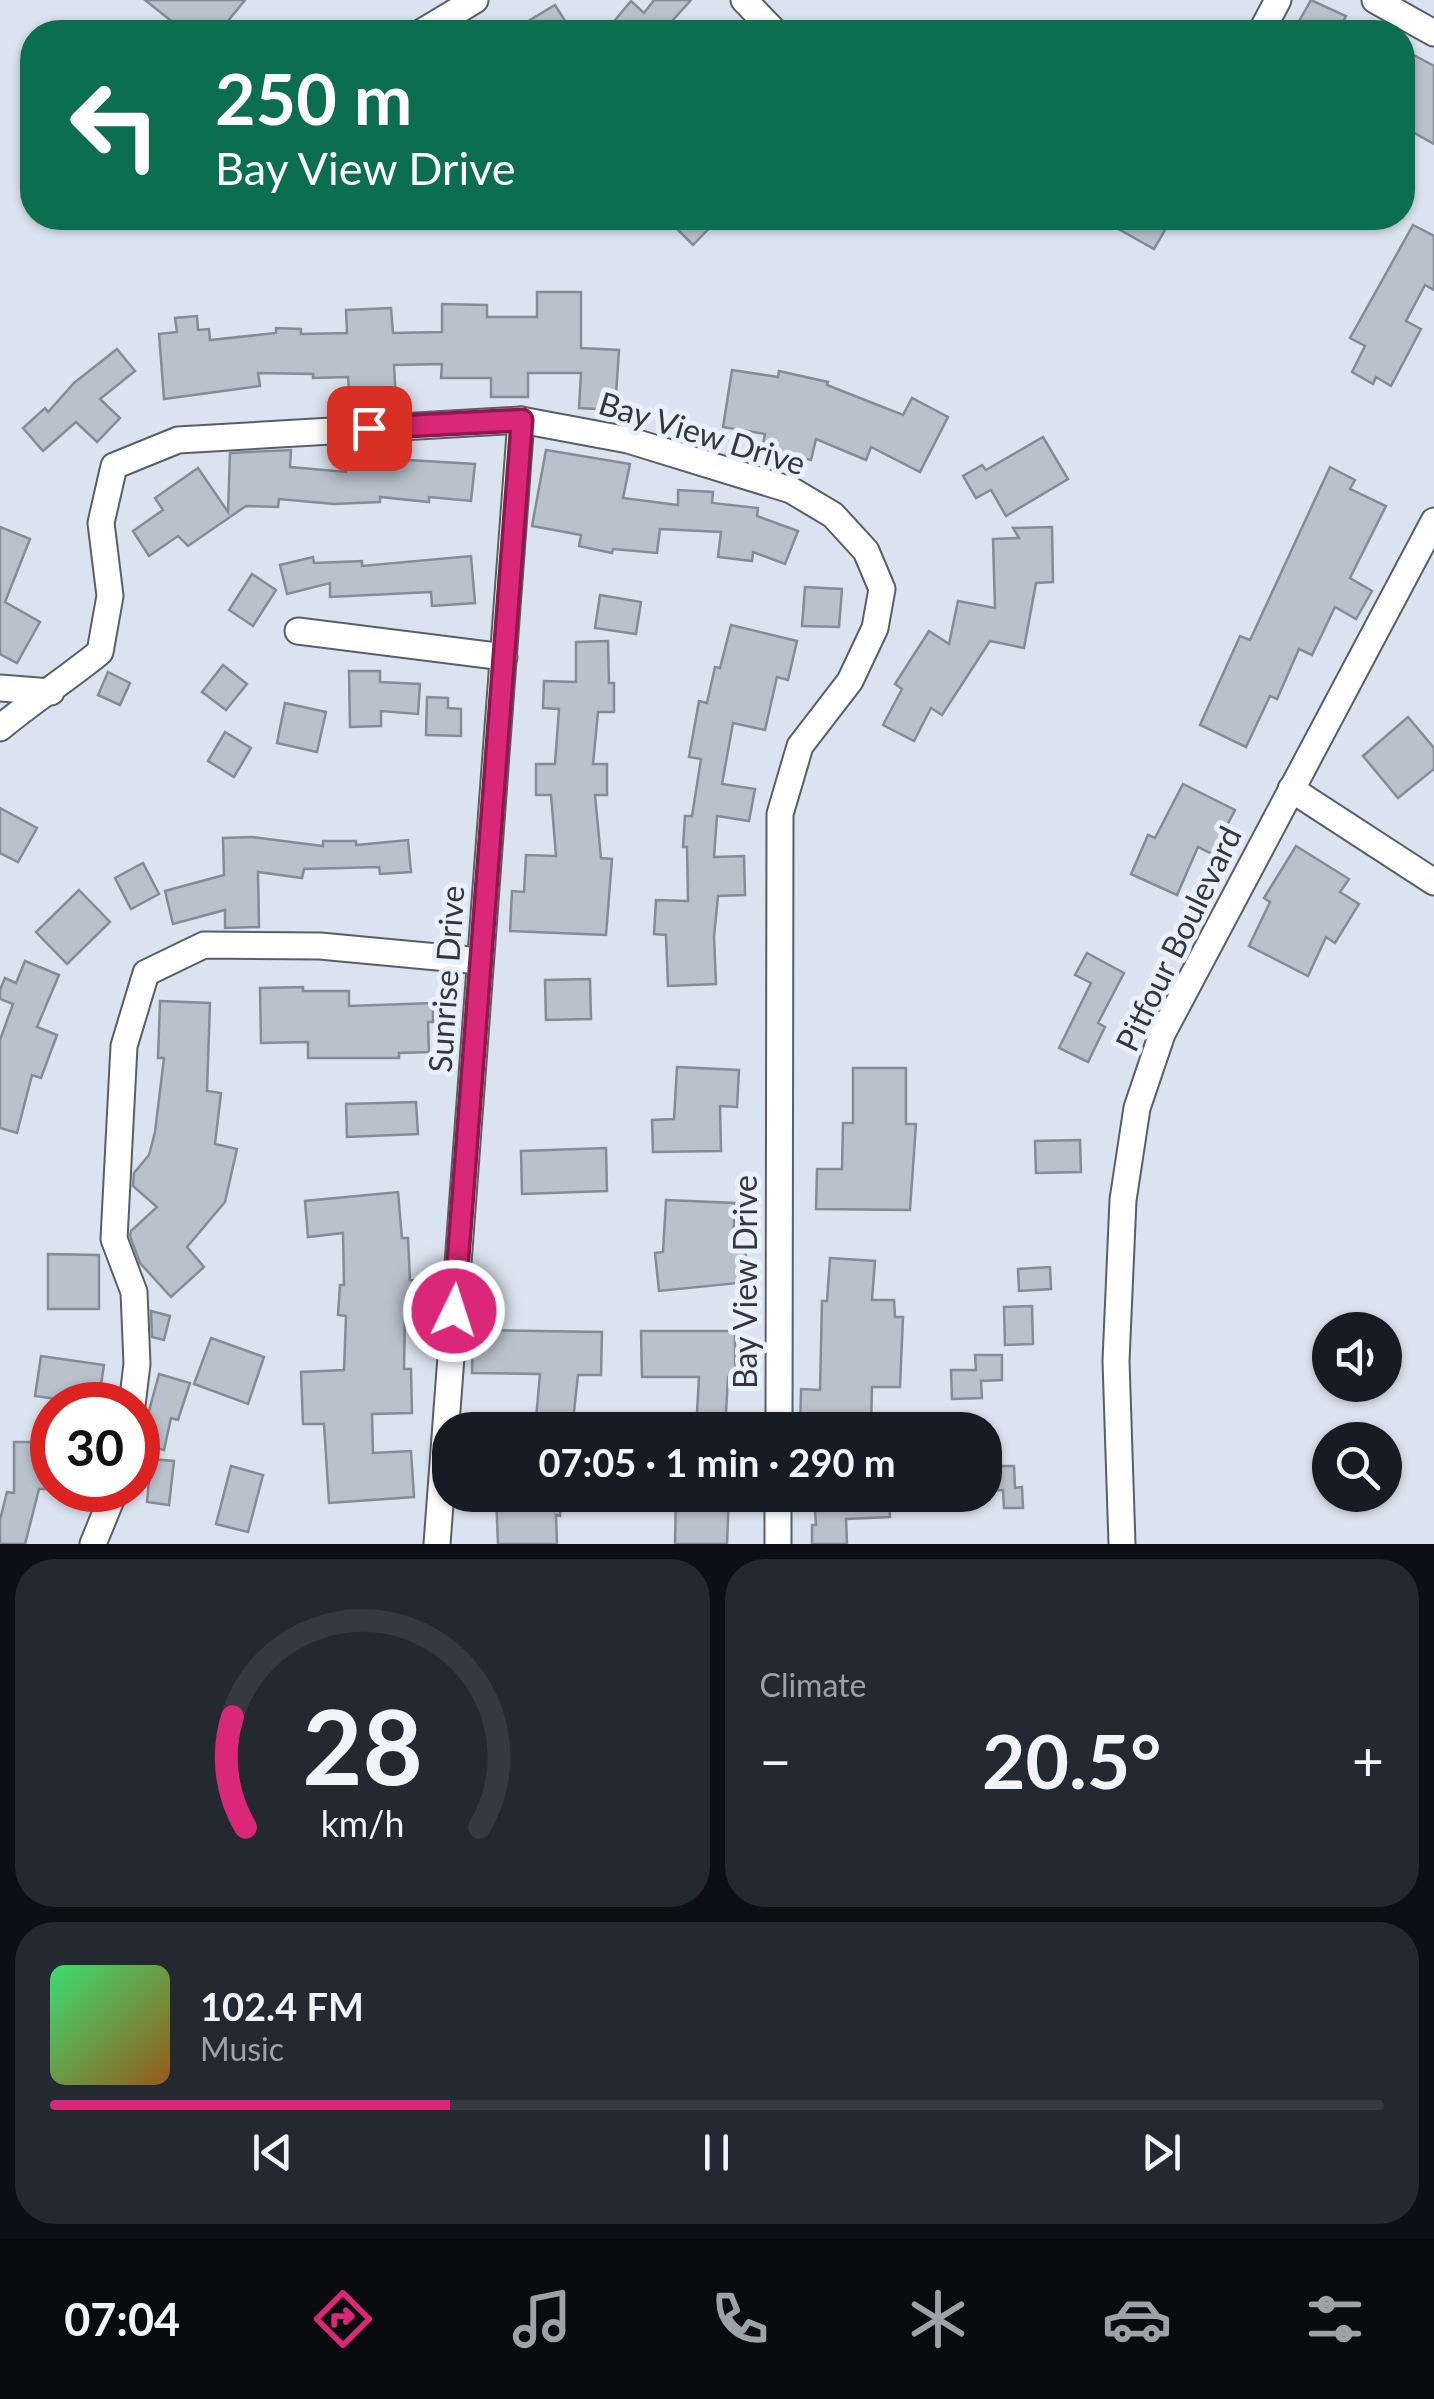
<!DOCTYPE html>
<html lang="en">
<head>
<meta charset="utf-8">
<style>
	:root { --surface:#171b24; --page:#242831; --text:#f1f3f6; --muted:#9ea1a6; --line:#363941; --accent:#db2777 }
	body { margin:0; font-family:Lato,sans-serif; background:var(--page); color:var(--text); height:100vh; display:flex; flex-direction:column; font-size:38px; white-space:nowrap }
	* { box-sizing:border-box; margin:0 }
	p { font-size:32px; color:var(--muted) }
	.icon { flex:none; width:55px; height:55px; fill:none; stroke:currentColor; stroke-width:2; stroke-linecap:round; stroke-linejoin:round }
	.map { position:relative; height:1544px; overflow:hidden }
	.details { display:flex; flex-direction:column; gap:15px; padding:15px; background:#0d0f14; flex:1 }
	.details>* { flex:none }
	.banner { position:absolute; left:20px; top:20px; width:1395px; height:210px; border-radius:40px; box-shadow:0 2px 8px #0004; background:#0b6e4f; color:#fff; overflow:hidden }
	.fabs { position:absolute; left:1312px; top:1312px; display:grid; gap:20px }
	.fabs a { display:grid; place-items:center; width:90px; height:90px; border-radius:50%; background:var(--surface); box-shadow:0 2px 8px #0004; font-size:50px }
	.speed { position:absolute; left:30px; top:1382px; display:flex; gap:20px; font-size:50px; font-weight:700; text-align:center }
	.speed>* { display:grid; place-content:center; width:130px; height:130px; border-radius:50%; background:var(--surface); box-shadow:0 2px 8px #0004; line-height:1 }
	.speed .limit { border:15px solid #d22; background:#fff; color:#111 }
	.pin { position:absolute; display:grid; place-items:center; width:85px; height:85px; color:#fff; margin:-42px; border-radius:20px; box-shadow:0 5px 15px #0006 }
	.me { position:absolute; width:110px; margin:-55px; rotate:4deg; stroke-linejoin:round; filter:drop-shadow(0 0 8px #0008) }
	.turn { display:flex; align-items:center; gap:35px; height:210px; padding:0 30px; font-size:45px }
	.turn .icon { width:130px; height:130px; stroke-width:2.5 }
	.turn b { display:block; font-size:70px; line-height:85px }
	.big { font-size:75px; font-weight:700; line-height:1.1 }
	.details .card { flex:1; display:flex; flex-direction:column; justify-content:center; gap:15px; min-width:0; padding:0 35px; border-radius:40px; background:var(--page) }
	.details .dial { align-items:center; gap:0 }
	.dial svg { height:260px; overflow:visible; fill:none; stroke:var(--line); stroke-width:7; stroke-linecap:round; text-anchor:middle }
	.dial text { fill:var(--text); stroke:none }
	.song { display:flex; align-items:center; gap:30px }
	.cover { width:120px; height:120px; border-radius:15px; background:linear-gradient(135deg,hsl(140 70% 55%),hsl(30 70% 35%)) }
	.played { height:10px; border-radius:5px; background:linear-gradient(90deg,var(--accent) 30%,var(--line) 30%) }
	.keys { display:flex; justify-content:space-around; direction:ltr }
	.heat { display:flex; justify-content:space-between; align-items:center; font-size:55px; direction:ltr }
	.details .tiles { flex:1; display:grid; gap:15px; grid-template-columns:1fr 1fr }
	.card:last-child { grid-column:span 2 }
	.trip { position:absolute; left:432px; top:1412px; width:570px; height:100px; border-radius:40px; background:var(--surface); box-shadow:0 2px 8px #0004; font-weight:700; line-height:100px; text-align:center }
	.menu { display:flex; height:160px; justify-content:space-around; align-items:center; background:#090b0e; color:var(--muted) }
	.menu .icon { width:70px; height:70px }
	.menu .selected { color:var(--accent) }
	.menu b { font-size:45px; color:var(--text) }
	.map>svg:first-child { display:block }
	.building { fill:#b8c1cc; stroke:#848c97; stroke-width:2.5 }
	.lines { fill:none; stroke-linecap:round; stroke-linejoin:round }
	.minor-casing { stroke:#575f69; stroke-width:29 }
	.minor { stroke:#fff; stroke-width:25 }
	.route-casing { stroke:#8e194d; stroke-width:25 }
	.route { stroke:#db2777; stroke-width:18 }
	.labels { text-anchor:middle; stroke-width:10; stroke-linejoin:round; paint-order:stroke }
	.street-label { font-size:32px; fill:#34383c; stroke:#e7f0fc }
</style>
</head>
<body>
<div class="map">
<svg width="1434" height="1544" viewBox="0 0 1434 1544">
	<rect width="100%" height="100%" fill="#dae3ef"/>
	<!-- building -->
	<g class="building">
		<path d="M 145,0 L 245,0 L 219,32 L 185,32 Z"/>
		<path d="M 654,0 L 691,0 L 664,30 L 668,32 L 605,32 L 631,1 L 644,13 Z"/>
		<path d="M 1311,0 L 1346,16 L 1338,32 L 1293,32 Z"/>
		<path d="M 555,5 L 572,32 L 510,32 Z"/>
		<path d="M 1408,52 L 1434,66 L 1434,144 L 1402,126 L 1402,62 Z"/>
		<path d="M 666,218 L 719,218 L 693,245 Z"/>
		<path d="M 1099,218 L 1172,218 L 1154,249 Z"/>
		<path d="M 1413,225 L 1434,236 L 1434,290 L 1425,285 L 1406,321 L 1421,329 L 1391,386 L 1376,377 L 1373,384 L 1352,372 L 1365,346 L 1350,338 Z"/>
		<path d="M 537,292 L 581,292 L 581,348 L 619,350 L 615,410 L 579,408 L 581,373 L 528,373 L 528,397 L 491,397 L 491,378 L 441,378 L 442,364 L 394,365 L 396,402 L 350,404 L 348,377 L 313,378 L 313,374 L 258,373 L 260,386 L 164,399 L 159,334 L 177,332 L 175,318 L 197,316 L 198,330 L 209,329 L 210,340 L 276,333 L 276,328 L 301,329 L 301,334 L 347,333 L 346,310 L 391,308 L 393,333 L 442,332 L 442,304 L 487,305 L 487,317 L 537,317 Z"/>
		<path d="M 117,349 L 135,371 L 100,399 L 120,418 L 97,442 L 76,422 L 43,451 L 23,428 L 45,408 L 48,412 L 74,383 Z"/>
		<path d="M 732,370 L 778,377 L 779,371 L 828,382 L 827,385 L 903,415 L 912,398 L 948,417 L 920,472 L 871,447 L 866,460 L 816,439 L 811,460 L 762,449 L 765,434 L 723,427 Z"/>
		<path d="M 1043,437 L 1068,479 L 1006,516 L 991,490 L 976,498 L 963,476 L 982,465 L 986,470 Z"/>
		<path d="M 291,450 L 290,467 L 346,472 L 346,469 L 391,469 L 392,459 L 475,464 L 471,501 L 429,497 L 429,502 L 380,497 L 380,502 L 334,504 L 279,499 L 278,507 L 246,506 L 188,546 L 178,536 L 149,556 L 133,531 L 163,510 L 155,498 L 198,468 L 228,512 L 230,453 Z"/>
		<path d="M 546,450 L 630,464 L 623,498 L 678,505 L 678,490 L 713,492 L 712,503 L 758,508 L 757,516 L 798,531 L 785,564 L 753,552 L 752,561 L 718,557 L 721,532 L 660,529 L 657,553 L 613,549 L 612,553 L 579,546 L 581,535 L 532,526 Z"/>
		<path d="M 1330,467 L 1355,480 L 1350,489 L 1386,506 L 1350,578 L 1372,591 L 1356,619 L 1335,607 L 1312,655 L 1299,649 L 1277,699 L 1270,696 L 1246,747 L 1200,725 L 1240,636 L 1250,640 Z"/>
		<path d="M 0,527 L 30,539 L 5,602 L 40,622 L 17,663 L 0,654 Z"/>
		<path d="M 1052,527 L 1053,582 L 1036,583 L 1024,648 L 990,641 L 942,715 L 931,708 L 914,741 L 883,725 L 902,689 L 895,684 L 929,631 L 949,644 L 958,601 L 995,608 L 993,539 L 1019,538 L 1013,528 Z"/>
		<path d="M 471,556 L 475,603 L 432,606 L 431,592 L 330,597 L 330,583 L 287,594 L 280,565 L 313,557 L 314,563 L 362,561 L 362,566 Z"/>
		<path d="M 252,574 L 276,590 L 253,626 L 229,610 Z"/>
		<path d="M 805,587 L 842,589 L 839,627 L 802,626 Z"/>
		<path d="M 600,595 L 641,602 L 636,634 L 595,628 Z"/>
		<path d="M 731,625 L 797,641 L 788,680 L 777,677 L 765,730 L 733,723 L 722,784 L 755,789 L 749,821 L 717,816 L 714,857 L 744,856 L 745,895 L 718,896 L 714,937 L 716,984 L 668,986 L 666,935 L 654,934 L 656,900 L 688,901 L 687,847 L 683,847 L 685,816 L 692,816 L 701,759 L 689,757 L 699,701 L 707,703 L 715,667 L 720,668 Z"/>
		<path d="M 608,641 L 609,683 L 614,683 L 614,712 L 598,712 L 593,764 L 607,764 L 607,795 L 595,795 L 601,858 L 612,859 L 606,935 L 510,931 L 512,891 L 524,892 L 526,855 L 556,856 L 551,795 L 536,795 L 536,764 L 555,764 L 559,709 L 543,708 L 544,681 L 576,682 L 576,642 Z"/>
		<path d="M 223,665 L 247,684 L 226,710 L 202,692 Z"/>
		<path d="M 349,671 L 380,671 L 380,682 L 420,684 L 418,714 L 381,711 L 381,726 L 350,727 Z"/>
		<path d="M 108,672 L 130,683 L 120,705 L 98,695 Z"/>
		<path d="M 427,697 L 448,698 L 448,708 L 461,709 L 461,736 L 426,735 Z"/>
		<path d="M 285,703 L 326,712 L 317,752 L 277,743 Z"/>
		<path d="M 1408,717 L 1434,748 L 1434,769 L 1398,798 L 1363,756 Z"/>
		<path d="M 225,732 L 251,748 L 234,777 L 208,761 Z"/>
		<path d="M 1183,784 L 1235,810 L 1212,854 L 1198,847 L 1177,895 L 1131,874 L 1148,835 L 1155,838 Z"/>
		<path d="M 0,808 L 37,828 L 18,862 L 0,853 Z"/>
		<path d="M 252,837 L 323,846 L 323,841 L 356,841 L 356,845 L 408,840 L 411,872 L 380,874 L 379,867 L 304,869 L 302,878 L 258,872 L 259,927 L 225,928 L 225,910 L 173,924 L 165,891 L 224,875 L 223,838 Z"/>
		<path d="M 1296,846 L 1349,879 L 1340,892 L 1359,904 L 1335,943 L 1326,937 L 1308,976 L 1249,946 L 1270,902 L 1264,898 Z"/>
		<path d="M 143,863 L 159,894 L 131,909 L 115,878 Z"/>
		<path d="M 79,890 L 110,922 L 67,964 L 36,932 Z"/>
		<path d="M 1087,953 L 1124,973 L 1098,1023 L 1105,1027 L 1088,1062 L 1059,1048 L 1091,983 L 1075,975 Z"/>
		<path d="M 25,961 L 59,975 L 37,1027 L 57,1035 L 41,1078 L 32,1075 L 17,1133 L 0,1128 L 0,1040 L 13,1004 L 0,999 L 0,990 L 5,978 L 16,983 Z"/>
		<path d="M 590,979 L 591,1019 L 546,1020 L 545,980 Z"/>
		<path d="M 303,987 L 303,991 L 349,991 L 349,1006 L 433,1003 L 433,1022 L 428,1022 L 429,1052 L 399,1053 L 399,1058 L 308,1058 L 308,1042 L 261,1043 L 260,988 Z"/>
		<path d="M 160,1001 L 210,1003 L 207,1091 L 221,1093 L 215,1144 L 237,1149 L 225,1202 L 187,1247 L 204,1267 L 171,1297 L 140,1263 L 130,1236 L 131,1231 L 157,1207 L 133,1186 L 134,1173 L 149,1155 L 155,1132 L 164,1058 L 158,1058 Z"/>
		<path d="M 677,1067 L 739,1070 L 737,1107 L 720,1106 L 721,1151 L 653,1152 L 652,1120 L 674,1119 Z"/>
		<path d="M 853,1068 L 906,1068 L 906,1124 L 916,1124 L 910,1210 L 816,1209 L 817,1169 L 842,1169 L 843,1123 L 853,1123 Z"/>
		<path d="M 416,1102 L 418,1134 L 347,1137 L 346,1104 Z"/>
		<path d="M 1080,1140 L 1081,1172 L 1036,1173 L 1035,1141 Z"/>
		<path d="M 606,1148 L 607,1191 L 522,1194 L 521,1151 Z"/>
		<path d="M 398,1192 L 402,1238 L 408,1238 L 410,1280 L 424,1281 L 422,1313 L 405,1311 L 404,1369 L 411,1369 L 412,1413 L 372,1414 L 373,1453 L 411,1451 L 414,1497 L 329,1503 L 324,1424 L 303,1424 L 301,1372 L 344,1370 L 346,1316 L 338,1315 L 340,1285 L 344,1285 L 343,1233 L 308,1237 L 305,1201 Z"/>
		<path d="M 666,1200 L 735,1203 L 733,1245 L 745,1244 L 748,1282 L 659,1291 L 655,1253 L 663,1252 Z"/>
		<path d="M 48,1254 L 99,1255 L 99,1309 L 48,1309 Z"/>
		<path d="M 830,1258 L 875,1261 L 872,1300 L 894,1300 L 895,1317 L 903,1317 L 900,1387 L 872,1387 L 871,1430 L 800,1430 L 801,1389 L 820,1390 L 822,1301 L 827,1301 Z"/>
		<path d="M 1050,1267 L 1051,1289 L 1019,1291 L 1018,1269 Z"/>
		<path d="M 1032,1306 L 1033,1344 L 1005,1345 L 1004,1307 Z"/>
		<path d="M 151,1311 L 170,1316 L 164,1340 L 152,1337 Z"/>
		<path d="M 473,1330 L 602,1332 L 601,1375 L 578,1375 L 572,1430 L 535,1430 L 540,1374 L 472,1373 Z"/>
		<path d="M 641,1331 L 735,1331 L 735,1377 L 728,1377 L 725,1430 L 696,1430 L 699,1377 L 642,1377 Z"/>
		<path d="M 211,1338 L 264,1357 L 248,1404 L 194,1384 Z"/>
		<path d="M 975,1355 L 1002,1355 L 1002,1380 L 981,1381 L 982,1398 L 952,1399 L 951,1370 L 976,1370 Z"/>
		<path d="M 41,1356 L 104,1365 L 98,1405 L 35,1396 Z"/>
		<path d="M 159,1374 L 190,1383 L 178,1420 L 171,1418 L 164,1450 L 140,1444 Z"/>
		<path d="M 14,1442 L 52,1442 L 52,1489 L 39,1489 L 25,1544 L 0,1544 L 0,1520 L 7,1492 L 14,1493 Z"/>
		<path d="M 151,1459 L 174,1461 L 169,1505 L 147,1502 Z"/>
		<path d="M 231,1466 L 263,1475 L 248,1532 L 216,1524 Z"/>
		<path d="M 985,1466 L 1014,1466 L 1015,1488 L 1022,1487 L 1023,1508 L 1004,1508 L 1003,1490 L 985,1491 Z"/>
		<path d="M 496,1495 L 562,1495 L 560,1516 L 556,1515 L 557,1544 L 498,1544 Z"/>
		<path d="M 676,1495 L 729,1495 L 727,1544 L 675,1544 Z"/>
		<path d="M 814,1495 L 889,1495 L 890,1517 L 846,1519 L 847,1544 L 812,1544 L 812,1525 L 816,1525 Z"/>
	</g>
	<g class="lines">
		<defs>
			<g id="minor">
				<path d="M 744,0 L 773,30"/>
				<path d="M 1375,0 L 1434,33"/>
				<path d="M 422,32 L 475,0"/>
				<path d="M 1261,32 L 1278,0"/>
				<path d="M 298,631 L 504,657"/>
				<path d="M 0,688 L 51,692"/>
				<path d="M 0,728 C 32,701 67,679 100,652 L 110,596 L 101,523 L 114,466 L 178,440 L 521,420 L 628,440 L 791,490 L 833,515 L 866,551 L 882,589 L 875,628 L 850,681 L 800,746 L 780,814 L 779,1430"/>
				<path d="M 1291,789 L 1434,882"/>
				<path d="M 132,1405 L 137,1364 L 134,1292 L 114,1239 L 124,1046 L 146,973 L 204,945 L 320,946 L 480,961"/>
				<path d="M 93,1544 L 115,1490"/>
				<path d="M 437,1544 L 521,420"/>
				<path d="M 778,1544 L 778,1495"/>
				<path d="M 1122,1544 L 1116,1361 L 1123,1200 L 1137,1108 L 1162,1034 L 1434,521"/>
			</g>
		</defs>
		<!-- minor casing -->
		<use href="#minor" class="minor-casing"/>
		<!-- minor -->
		<use href="#minor" class="minor"/>
	</g>
	<g class="lines">
		<defs>
			<path id="route" d="M 369,428 L 522,420 L 454,1311"/>
		</defs>
		<!-- route casing -->
		<use href="#route" class="route-casing"/>
		<!-- route -->
		<use href="#route" class="route"/>
	</g>
	<g class="labels">
		<!-- street labels -->
		<g class="street-label">
			<text transform="translate(702 434) rotate(17)" y="11">Bay View Drive</text>
			<text transform="translate(1179 939) rotate(-64)" y="11">Pitfour Boulevard</text>
			<text transform="translate(447 979) rotate(-86)" y="11">Sunrise Drive</text>
			<text transform="translate(746 1282) rotate(-90)" y="11">Bay View Drive</text>
		</g>
	</g>
</svg>
<div class="fabs">
<a><svg class="icon" aria-label="sound" viewBox="0 0 24 24"><path d="M4 9h4l5-4v14l-5-4H4zM17 9q2 3 0 6"/></svg></a>
<a><svg class="icon" aria-label="search" viewBox="0 0 24 24"><circle cx="10" cy="10" r="6"/><path d="M15 15l6 6"/></svg></a>
</div>
<div class="speed"><div class="limit">30</div></div>
<div class="pin" style="left:369px;top:428px;background:#d93025"><svg class="icon" aria-label="arrive" viewBox="0 0 24 24"><path d="M6 21V4h12l-3 4 3 4H6"/></svg></div>
<svg class="me" style="left:454px;top:1311px" viewBox="-20 -20 40 40"><circle r="17" fill="#db2777" stroke="#fff" stroke-width="3"/><path d="M0-11L8 9 0 5-8 9z" fill="#fff"/></svg>
<div class="trip">07:05 · 1 min · 290 m</div>
<div class="banner">
<div class="turn"><svg class="icon" aria-label="left" viewBox="0 0 24 24"><path d="M17 20v-9H6M10 6l-5 5 5 5"/></svg><div><b>250 m</b>Bay View Drive</div></div>
</div>
</div>
<section class="details">
<div class="tiles">
<div class="card dial"><svg viewBox="0 0 100 80">
<path d="M14 69A42 42 0 1 1 86 69"/>
<path d="M14 69A42 42 0 0 1 10 35" stroke="#db2777"/>
<text x="50" y="56" font-size="32" font-weight="700">28</text>
<text x="50" y="72" font-size="11">km/h</text>
</svg></div>
<div class="card"><p>Climate</p>
<div class="heat"><a>−</a><b class="big">20.5°</b><a>+</a></div>
</div>
<div class="card">
<div class="song"><i class="cover"></i><div><b>102.4 FM</b><p>Music</p></div></div>
<div class="played"></div>
<div class="keys"><svg class="icon" aria-label="previous" viewBox="0 0 24 24"><path d="M18 5L8 12l10 7zM5 5v14"/></svg><svg class="icon" aria-label="pause" viewBox="0 0 24 24"><path d="M8 5v14M16 5v14"/></svg><svg class="icon" aria-label="next" viewBox="0 0 24 24"><path d="M6 5l10 7-10 7zM19 5v14"/></svg></div>
</div>
</div>
</section>
<nav class="menu">
<b>07:04</b>
<svg class="icon selected" aria-label="directions" viewBox="0 0 24 24"><path d="M12 3l9 9-9 9-9-9zM9 14v-3h6M13 9l2 2-2 2"/></svg>
<svg class="icon" aria-label="music" viewBox="0 0 24 24"><path d="M9 18V5l10-2v13"/><circle cx="6" cy="18" r="3"/><circle cx="16" cy="16" r="3"/></svg>
<svg class="icon" aria-label="phone" viewBox="0 0 24 24"><path d="M5 4h4l2 5-3 2q2 4 5 5l2-3 5 2v4C11 20 4 13 5 4z"/></svg>
<svg class="icon" aria-label="climate" viewBox="0 0 24 24"><path d="M12 3v18M4 7l16 10M4 17L20 7"/></svg>
<svg class="icon" aria-label="car" viewBox="0 0 24 24"><path d="M5 17H2v-5l4-1 3-4h7l3 4 3 1v5h-3M9 17h6M6 11h13"/><circle cx="7" cy="17" r="2"/><circle cx="17" cy="17" r="2"/></svg>
<svg class="icon" aria-label="filters" viewBox="0 0 24 24"><path d="M4 7h16M4 17h16"/><circle cx="9" cy="7" r="2"/><circle cx="15" cy="17" r="2"/></svg>
</nav>
</body>
</html>
